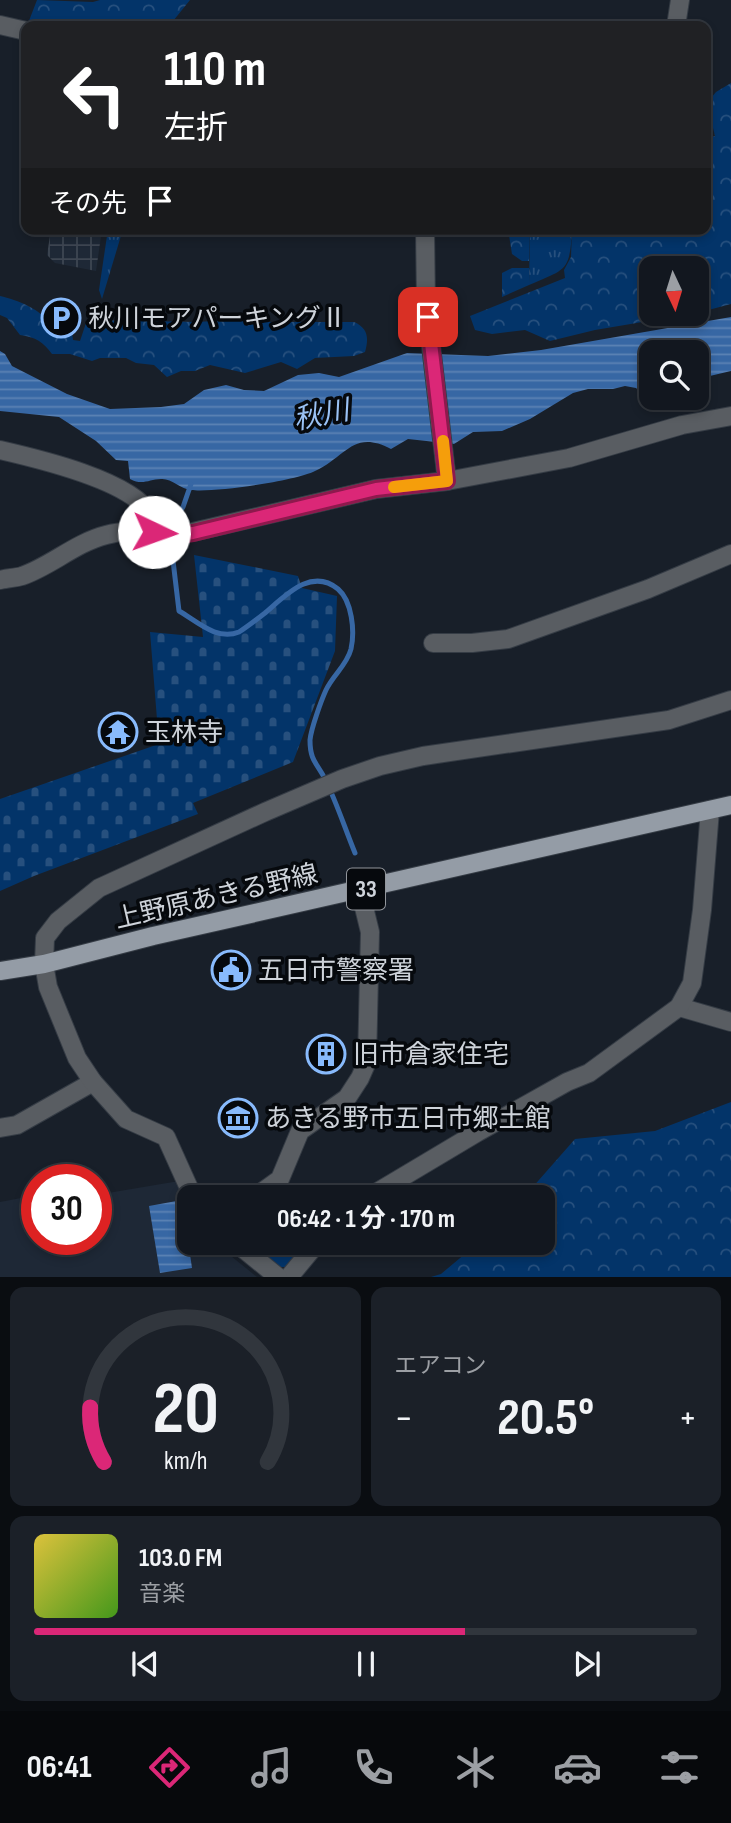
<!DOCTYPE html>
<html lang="ja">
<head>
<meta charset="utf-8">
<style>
	:root { --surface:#12171f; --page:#1b2028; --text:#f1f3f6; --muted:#9c9fa4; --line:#31363d; --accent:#db2777 }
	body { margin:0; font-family:"Sofia Sans Condensed","Noto Sans JP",sans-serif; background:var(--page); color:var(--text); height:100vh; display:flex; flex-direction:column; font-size:26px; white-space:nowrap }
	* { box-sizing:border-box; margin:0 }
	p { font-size:23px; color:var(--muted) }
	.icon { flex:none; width:38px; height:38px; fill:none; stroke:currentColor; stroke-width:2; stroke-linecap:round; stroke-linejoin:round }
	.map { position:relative; height:1277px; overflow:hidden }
	.details { display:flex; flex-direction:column; gap:10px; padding:10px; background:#0a0d11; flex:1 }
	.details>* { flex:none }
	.hud { position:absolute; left:21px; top:21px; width:690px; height:214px; border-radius:14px; box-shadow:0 4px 10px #0003,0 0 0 2px var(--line); background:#202124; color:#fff; overflow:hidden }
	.needle { width:46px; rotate:176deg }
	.fabs { position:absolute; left:639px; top:256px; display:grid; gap:14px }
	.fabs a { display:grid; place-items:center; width:70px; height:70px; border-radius:14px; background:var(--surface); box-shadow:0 4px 10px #0003,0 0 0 2px var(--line); font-size:35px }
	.speed { position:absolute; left:21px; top:1164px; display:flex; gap:14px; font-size:35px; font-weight:700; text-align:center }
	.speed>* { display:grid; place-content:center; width:91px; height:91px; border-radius:50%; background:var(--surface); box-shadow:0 4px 10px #0003,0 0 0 2px var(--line); line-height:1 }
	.speed .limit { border:10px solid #d22; background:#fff; color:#111 }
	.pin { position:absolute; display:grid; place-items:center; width:60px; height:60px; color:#fff; margin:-30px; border-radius:14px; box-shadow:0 4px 10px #0006 }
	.me { position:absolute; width:77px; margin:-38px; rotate:93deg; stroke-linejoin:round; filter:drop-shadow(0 0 5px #0008) }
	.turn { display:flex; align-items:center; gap:24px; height:147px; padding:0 28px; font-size:32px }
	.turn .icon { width:91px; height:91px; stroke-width:2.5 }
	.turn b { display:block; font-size:49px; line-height:60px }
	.then { display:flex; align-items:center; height:66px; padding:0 28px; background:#0003; gap:14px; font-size:26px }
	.big { font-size:52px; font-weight:700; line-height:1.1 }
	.details .tile { flex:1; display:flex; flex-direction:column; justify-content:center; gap:10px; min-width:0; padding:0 24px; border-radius:14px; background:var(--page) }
	.details .dial { align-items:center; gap:0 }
	.dial svg { height:182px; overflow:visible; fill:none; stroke:var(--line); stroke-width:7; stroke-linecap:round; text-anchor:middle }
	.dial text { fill:var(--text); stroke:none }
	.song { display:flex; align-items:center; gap:21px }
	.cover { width:84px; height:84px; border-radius:10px; background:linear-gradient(135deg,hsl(50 70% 55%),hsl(100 70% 35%)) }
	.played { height:7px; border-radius:4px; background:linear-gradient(90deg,var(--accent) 65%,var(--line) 65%) }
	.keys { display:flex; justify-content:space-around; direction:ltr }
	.heat { display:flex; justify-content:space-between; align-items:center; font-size:38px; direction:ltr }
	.details .tiles { flex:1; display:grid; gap:10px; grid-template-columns:1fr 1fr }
	.tile:last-child { grid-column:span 2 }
	.trip { position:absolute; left:177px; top:1185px; width:378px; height:70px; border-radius:14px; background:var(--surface); box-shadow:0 4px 10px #0003,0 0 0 2px var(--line); font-weight:700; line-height:70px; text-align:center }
	.tab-bar { display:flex; height:112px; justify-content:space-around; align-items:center; background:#07090c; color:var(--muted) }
	.tab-bar .icon { width:49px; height:49px }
	.tab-bar .current { color:var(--accent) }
	.tab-bar b { font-size:32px; color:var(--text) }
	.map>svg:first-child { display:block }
	.built { fill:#1e2836 }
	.industrial { fill:url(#industrial-grid) }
	.grass { fill:url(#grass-tufts) }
	.forest { fill:url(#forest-crowns) }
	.cemetery { fill:url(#cemetery-stones) }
	.park { fill:#033469 }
	.water { fill:url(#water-rules) }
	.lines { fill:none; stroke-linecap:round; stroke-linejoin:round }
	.stream { stroke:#3767a4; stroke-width:5 }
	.minor-casing { stroke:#353c45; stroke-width:20 }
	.tertiary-casing { stroke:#353c45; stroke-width:20 }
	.primary-casing { stroke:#353c45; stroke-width:20 }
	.minor { stroke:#595d62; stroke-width:18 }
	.tertiary { stroke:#595d62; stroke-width:18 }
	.primary { stroke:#949ca6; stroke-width:18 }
	.route-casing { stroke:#8e194d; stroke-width:18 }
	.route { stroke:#db2777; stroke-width:12 }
	.slow { stroke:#f59e0b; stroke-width:12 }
	.labels { text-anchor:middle; stroke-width:7; stroke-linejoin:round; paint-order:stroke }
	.shield { fill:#06090d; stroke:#92969c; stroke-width:2 }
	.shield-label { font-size:24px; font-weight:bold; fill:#ced3da }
	.poi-label { font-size:26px; fill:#ced3da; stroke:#06090d; text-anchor:start }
	.street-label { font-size:26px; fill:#ced3da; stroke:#06090d }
	.water-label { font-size:28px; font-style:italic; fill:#9ac2f5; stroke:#06090d }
</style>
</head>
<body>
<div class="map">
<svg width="731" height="1277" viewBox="0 0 731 1277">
	<defs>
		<pattern id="industrial-grid" width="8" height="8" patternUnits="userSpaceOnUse" patternTransform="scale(1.75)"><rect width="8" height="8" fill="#1e2836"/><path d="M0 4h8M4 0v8" fill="none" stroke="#3e4652"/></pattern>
		<pattern id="grass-tufts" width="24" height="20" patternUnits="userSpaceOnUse" patternTransform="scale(1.75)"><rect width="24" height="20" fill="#033469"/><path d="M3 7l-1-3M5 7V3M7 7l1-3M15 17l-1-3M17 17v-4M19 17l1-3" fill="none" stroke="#27507e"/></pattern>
		<pattern id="forest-crowns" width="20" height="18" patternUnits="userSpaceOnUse" patternTransform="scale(1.75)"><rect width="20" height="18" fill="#033469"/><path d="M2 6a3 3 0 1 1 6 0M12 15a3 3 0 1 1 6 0" fill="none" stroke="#27507e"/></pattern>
		<pattern id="cemetery-stones" width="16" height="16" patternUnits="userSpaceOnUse" patternTransform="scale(1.75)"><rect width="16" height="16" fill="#033469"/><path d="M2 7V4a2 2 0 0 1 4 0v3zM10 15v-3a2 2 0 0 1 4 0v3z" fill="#27507e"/></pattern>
		<pattern id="water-rules" width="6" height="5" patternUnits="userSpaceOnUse" patternTransform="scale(1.75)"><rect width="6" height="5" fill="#3767a4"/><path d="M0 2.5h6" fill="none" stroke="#5c83b4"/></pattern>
	</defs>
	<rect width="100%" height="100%" fill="#181f29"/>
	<!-- built -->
	<path class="built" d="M 179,1181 L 189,1206 L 189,1242 L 219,1243 L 221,1248 L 257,1277 L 0,1277 L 0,1202 L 21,1198 L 26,1206 L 37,1204 L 37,1239 L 96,1239 L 96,1195 Z"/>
	<!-- industrial -->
	<path class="industrial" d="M 51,229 L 102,229 L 96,271 L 55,263 L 47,255 Z"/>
	<!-- grass -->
	<g class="grass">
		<path d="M 108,229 L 123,229 L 102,299 L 99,290 Z"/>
		<path d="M 530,229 L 572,229 C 570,272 566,269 529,285 Z"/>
	</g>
	<!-- forest -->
	<g class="forest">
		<path d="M 37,0 L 93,2 L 100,0 L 190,0 L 169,26 L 27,26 Z"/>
		<path d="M 731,83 L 731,304 L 697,313 L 696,268 L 651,268 L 651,313 L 696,313 L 595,330 L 550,341 L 525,330 L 492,334 L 475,330 L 470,316 L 565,278 L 564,270 L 571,257 L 572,229 L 705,229 L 705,139 L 715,136 L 707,103 L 716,92 Z"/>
		<path d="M 508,229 L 530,229 L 529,261 L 522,261 L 512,254 Z"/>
		<path d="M 512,268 L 529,268 L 529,285 L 502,297 L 502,273 Z"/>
		<path d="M 0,296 C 17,300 42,309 51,326 L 66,329 L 72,333 L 73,340 L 80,341 L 87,320 L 197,322 L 245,319 L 246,322 L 354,322 C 368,328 369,338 365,352 L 354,356 L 315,358 L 297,369 L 281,362 L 245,373 L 210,365 L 195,371 L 181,371 L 167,377 L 154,365 L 136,363 L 126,358 L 100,358 L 92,361 L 70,354 L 52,354 C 43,342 36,337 20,335 L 7,318 L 0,315 Z"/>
		<path d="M 731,1102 L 731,1277 L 431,1277 L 441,1274 L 478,1243 L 542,1242 L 542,1197 L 524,1197 L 575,1139 L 655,1131 Z"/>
	</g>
	<!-- cemetery -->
	<path class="cemetery" d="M 194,555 L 298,576 L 302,588 L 337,596 L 335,651 L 293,762 L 193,803 L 198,814 L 34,876 L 0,891 L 0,799 L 159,744 L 150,632 L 203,637 Z"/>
	<!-- park -->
	<path class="park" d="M 245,1243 L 298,1243 L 306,1248 L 288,1267 L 277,1267 Z"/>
	<!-- water -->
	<g class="water">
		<path d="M 731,317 L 731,371 L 697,379 L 696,352 L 651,352 L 651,391 L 642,393 L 636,388 L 625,386 L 613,389 L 588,389 L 573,393 L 530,419 L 502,431 L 473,432 L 454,444 L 408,439 L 391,449 C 353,429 346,457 315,471 C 295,481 213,493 191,490 C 181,489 171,478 161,479 C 149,479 143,486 130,479 L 128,461 L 116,460 L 96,441 L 59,417 L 0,411 L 0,351 L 5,354 L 12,366 L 67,394 L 110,409 L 161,407 L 184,404 L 204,390 L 226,385 L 244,390 L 264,391 L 298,375 L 319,373 L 339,377 L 407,353 L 488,356 L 541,350 Z"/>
		<path d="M 182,1200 L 192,1268 L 160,1273 L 149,1206 Z"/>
	</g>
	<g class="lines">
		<!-- stream -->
		<path class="stream" d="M 191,484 L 183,507 L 169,527 L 179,611 C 198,622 217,641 239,632 C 248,626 257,619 265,613 C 285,596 311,567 338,589 C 352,601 355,631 351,649 C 347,665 333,675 326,690 C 321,701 311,729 310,740 C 310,761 317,763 325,779 C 337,803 345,829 355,853"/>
		<defs>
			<g id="minor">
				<path d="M 0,25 L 26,31"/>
				<path d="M 676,26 L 680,0"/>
				<path d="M 425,229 L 426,304 L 447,481"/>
				<path d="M 0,450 C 35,458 135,481 151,516 C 153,520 153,527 154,532"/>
				<path d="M 0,580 C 7,578 15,578 22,576 C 51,566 75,543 106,535 C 135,527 164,537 193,532 L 376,489 L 447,481 L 569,458 L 682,425 L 731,416"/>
				<path d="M 433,643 L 472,643 L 508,639 L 648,589 L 731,554"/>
				<path d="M 679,1007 L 731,1022"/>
				<path d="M 0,1128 L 17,1125 L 93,1082"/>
				<path d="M 193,1197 L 166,1137 L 126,1119 L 93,1082 L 77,1058 L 48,987 L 44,964 L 45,938 L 58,921 L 99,888 L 265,812 L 342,779 L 380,766 L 423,756 L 669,720 L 731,700"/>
				<path d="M 369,1197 L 478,1132 L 567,1082 L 589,1073 L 679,1007 L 692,983 L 702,910 L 710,810"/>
				<path d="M 289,1277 L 318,1242"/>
			</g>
			<g id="tertiary">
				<path d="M 255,1197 L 280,1179 L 300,1131 L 347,1098 L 360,1078 L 367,1062 L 370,932 L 360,891"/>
				<path d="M 235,1242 L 278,1277"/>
			</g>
			<path id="primary" d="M 0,971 L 44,964 L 153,936 L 731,805"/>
		</defs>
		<!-- minor casing -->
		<use href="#minor" class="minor-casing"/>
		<!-- tertiary casing -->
		<use href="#tertiary" class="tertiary-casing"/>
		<!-- primary casing -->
		<use href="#primary" class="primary-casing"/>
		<!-- minor -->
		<use href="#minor" class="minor"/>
		<!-- tertiary -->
		<use href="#tertiary" class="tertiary"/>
		<!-- primary -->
		<use href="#primary" class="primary"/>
	</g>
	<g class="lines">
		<defs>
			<path id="route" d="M 154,532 L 178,535 L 193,533 L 376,489 L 447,481 L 428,317"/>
		</defs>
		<!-- route casing -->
		<use href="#route" class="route-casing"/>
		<!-- route -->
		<use href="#route" class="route"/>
		<!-- slow -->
		<path class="slow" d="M 394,487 L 447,481 L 443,441"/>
	</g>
	<!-- icons -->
	<defs>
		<symbol id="parking-ring" viewBox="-11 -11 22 22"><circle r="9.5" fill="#06090d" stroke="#88bafc" stroke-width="1.5"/><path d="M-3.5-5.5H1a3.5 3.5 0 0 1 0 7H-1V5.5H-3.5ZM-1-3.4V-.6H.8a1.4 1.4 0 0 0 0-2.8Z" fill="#88bafc"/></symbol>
		<symbol id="temple-ring" viewBox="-11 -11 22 22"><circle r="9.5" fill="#06090d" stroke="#88bafc" stroke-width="1.5"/><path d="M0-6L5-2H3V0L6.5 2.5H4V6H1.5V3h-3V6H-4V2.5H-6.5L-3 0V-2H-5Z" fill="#88bafc"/></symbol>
		<symbol id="civic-ring" viewBox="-11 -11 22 22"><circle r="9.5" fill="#06090d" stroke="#88bafc" stroke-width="1.5"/><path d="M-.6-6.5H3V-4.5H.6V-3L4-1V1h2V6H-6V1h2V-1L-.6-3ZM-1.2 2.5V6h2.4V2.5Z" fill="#88bafc"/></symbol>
		<symbol id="building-ring" viewBox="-11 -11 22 22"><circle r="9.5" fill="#06090d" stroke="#88bafc" stroke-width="1.5"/><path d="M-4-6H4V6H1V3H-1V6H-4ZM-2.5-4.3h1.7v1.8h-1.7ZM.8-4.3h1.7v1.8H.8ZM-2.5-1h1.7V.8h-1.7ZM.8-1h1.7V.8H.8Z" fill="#88bafc"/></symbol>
		<symbol id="museum-ring" viewBox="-11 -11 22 22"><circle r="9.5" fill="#06090d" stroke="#88bafc" stroke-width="1.5"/><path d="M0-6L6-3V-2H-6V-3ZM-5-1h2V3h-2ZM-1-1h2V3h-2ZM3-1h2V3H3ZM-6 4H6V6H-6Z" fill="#88bafc"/></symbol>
	</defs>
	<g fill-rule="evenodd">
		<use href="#parking-ring" x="39" y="296" width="44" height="44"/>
		<use href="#temple-ring" x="96" y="710" width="44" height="44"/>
		<use href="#civic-ring" x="209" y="948" width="44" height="44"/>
		<use href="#building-ring" x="304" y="1032" width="44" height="44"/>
		<use href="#museum-ring" x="216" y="1096" width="44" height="44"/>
	</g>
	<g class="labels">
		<!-- shield labels -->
		<rect class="shield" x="347" y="868.5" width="38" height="41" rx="5"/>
		<g class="shield-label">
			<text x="366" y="897">33</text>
		</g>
		<!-- poi labels -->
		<g class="poi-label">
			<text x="88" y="327">秋川モアパーキングⅡ</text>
			<text x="145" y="741">玉林寺</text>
			<text x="258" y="979">五日市警察署</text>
			<text x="353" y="1063">旧市倉家住宅</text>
			<text x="265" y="1127">あきる野市五日市郷土館</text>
		</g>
		<!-- street labels -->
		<g class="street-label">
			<text transform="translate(216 896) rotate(-13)" y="9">上野原あきる野線</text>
		</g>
		<!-- water labels -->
		<g class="water-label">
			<text transform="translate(321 414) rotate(-11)" y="10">秋川</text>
		</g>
	</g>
</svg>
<div class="fabs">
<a><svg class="needle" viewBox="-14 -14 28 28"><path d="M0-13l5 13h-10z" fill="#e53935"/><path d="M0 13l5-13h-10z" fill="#9c9fa4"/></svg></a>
<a><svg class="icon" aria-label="search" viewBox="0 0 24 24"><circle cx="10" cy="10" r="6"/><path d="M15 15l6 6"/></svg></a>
</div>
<div class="speed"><div class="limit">30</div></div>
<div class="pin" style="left:428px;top:317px;background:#d93025"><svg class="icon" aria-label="arrive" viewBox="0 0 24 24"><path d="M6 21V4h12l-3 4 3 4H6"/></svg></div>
<svg class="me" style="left:154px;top:532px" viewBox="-20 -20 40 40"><circle r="19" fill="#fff"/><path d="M0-13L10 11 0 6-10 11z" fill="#db2777"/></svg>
<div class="trip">06:42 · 1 分 · 170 m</div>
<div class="hud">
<div class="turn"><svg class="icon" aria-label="left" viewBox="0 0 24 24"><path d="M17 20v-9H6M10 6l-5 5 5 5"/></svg><div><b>110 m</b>左折</div></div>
<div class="then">その先<svg class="icon" aria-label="arrive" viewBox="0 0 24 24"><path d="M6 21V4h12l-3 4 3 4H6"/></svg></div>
</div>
</div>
<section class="details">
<div class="tiles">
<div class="tile dial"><svg viewBox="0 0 100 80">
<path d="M14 69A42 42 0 1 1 86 69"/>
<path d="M14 69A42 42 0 0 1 8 45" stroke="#db2777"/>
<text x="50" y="56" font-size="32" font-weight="700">20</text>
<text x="50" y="72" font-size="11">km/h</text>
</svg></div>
<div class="tile"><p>エアコン</p>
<div class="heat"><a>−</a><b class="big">20.5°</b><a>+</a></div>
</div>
<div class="tile">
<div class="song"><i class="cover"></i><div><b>103.0 FM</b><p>音楽</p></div></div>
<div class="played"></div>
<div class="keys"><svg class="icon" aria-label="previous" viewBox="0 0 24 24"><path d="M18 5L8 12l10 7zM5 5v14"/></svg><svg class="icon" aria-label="pause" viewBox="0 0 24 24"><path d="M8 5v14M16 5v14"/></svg><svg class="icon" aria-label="next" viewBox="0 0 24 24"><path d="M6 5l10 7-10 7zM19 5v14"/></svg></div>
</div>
</div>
</section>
<nav class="tab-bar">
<b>06:41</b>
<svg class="icon current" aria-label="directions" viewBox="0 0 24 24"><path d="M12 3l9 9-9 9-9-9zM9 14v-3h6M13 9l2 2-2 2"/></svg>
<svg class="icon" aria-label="music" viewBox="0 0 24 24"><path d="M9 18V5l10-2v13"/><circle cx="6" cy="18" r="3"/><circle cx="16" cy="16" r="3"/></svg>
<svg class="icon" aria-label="phone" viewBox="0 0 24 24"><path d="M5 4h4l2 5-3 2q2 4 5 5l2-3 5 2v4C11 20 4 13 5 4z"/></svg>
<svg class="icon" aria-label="climate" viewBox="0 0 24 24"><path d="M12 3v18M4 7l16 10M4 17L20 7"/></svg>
<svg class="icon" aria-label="car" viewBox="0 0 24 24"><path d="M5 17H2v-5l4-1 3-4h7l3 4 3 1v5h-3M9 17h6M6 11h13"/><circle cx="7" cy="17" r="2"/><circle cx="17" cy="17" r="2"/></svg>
<svg class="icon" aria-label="filters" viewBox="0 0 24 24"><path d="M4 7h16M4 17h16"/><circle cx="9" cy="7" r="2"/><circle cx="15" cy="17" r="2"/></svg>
</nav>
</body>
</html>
